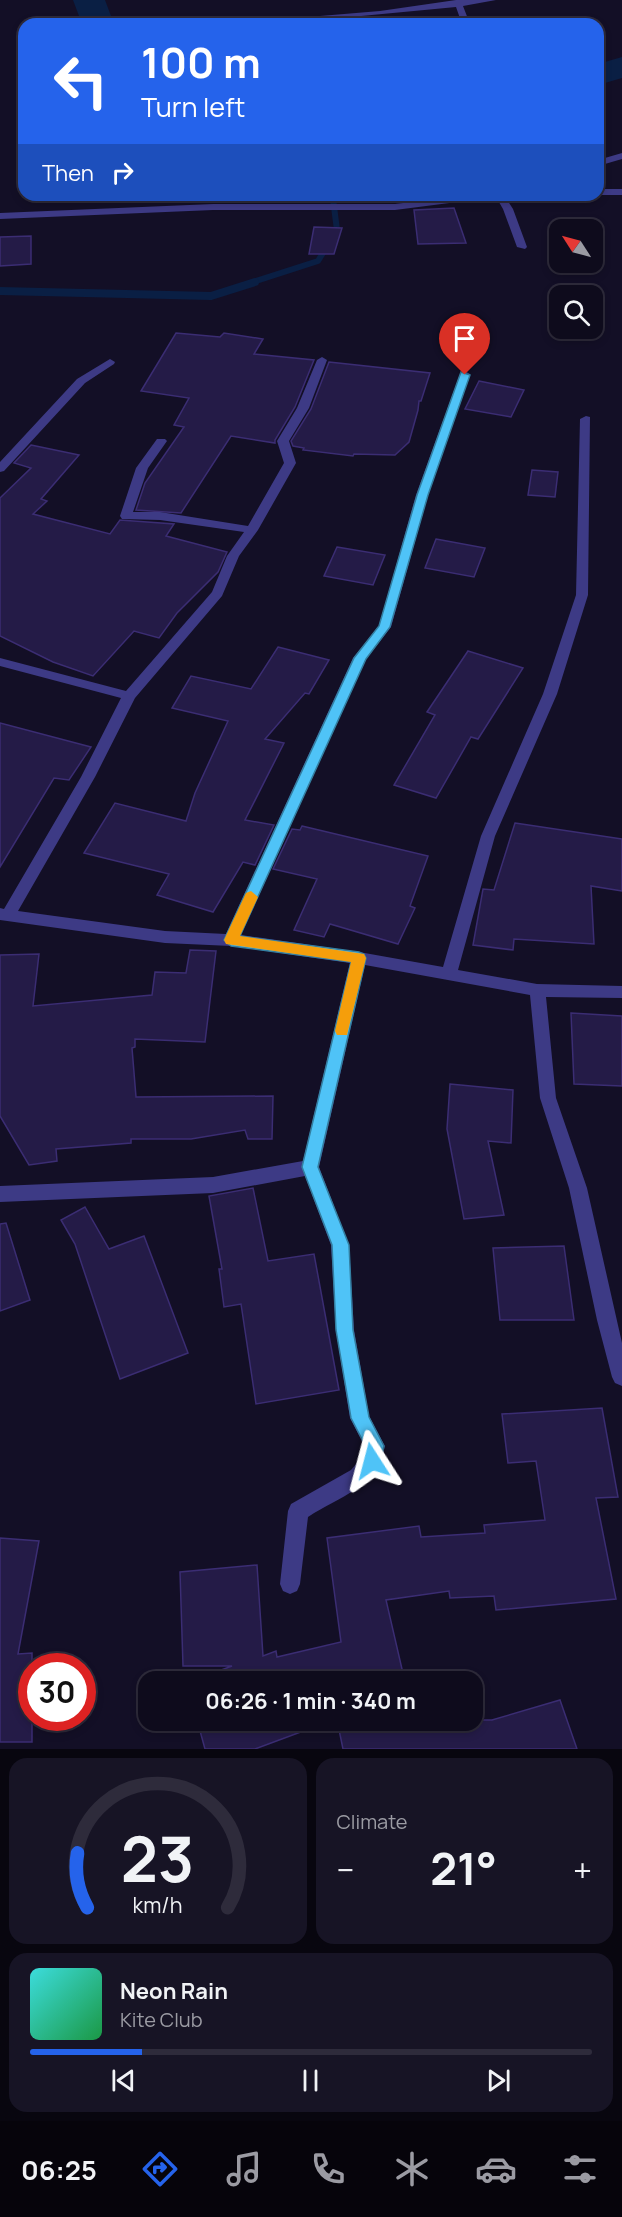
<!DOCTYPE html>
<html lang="en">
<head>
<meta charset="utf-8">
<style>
	:root { --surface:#0e0b1c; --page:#171425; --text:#f1f3f6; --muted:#9b9ba3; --line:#2e2b3b; --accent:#2563eb }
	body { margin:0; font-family:Manrope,sans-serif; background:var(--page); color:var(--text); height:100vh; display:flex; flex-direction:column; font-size:22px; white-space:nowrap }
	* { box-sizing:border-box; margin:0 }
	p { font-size:20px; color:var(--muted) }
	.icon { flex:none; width:33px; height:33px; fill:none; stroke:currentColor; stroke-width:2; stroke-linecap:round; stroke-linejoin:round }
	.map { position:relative; height:1749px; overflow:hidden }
	.side { display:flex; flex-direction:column; gap:9px; padding:9px; background:#08060f; flex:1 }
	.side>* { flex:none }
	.top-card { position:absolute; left:18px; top:18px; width:586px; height:183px; border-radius:18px; box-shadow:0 3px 9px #0003,0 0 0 2px var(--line); background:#2563eb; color:#fff; overflow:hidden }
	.needle { width:39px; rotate:306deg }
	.controls { position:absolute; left:549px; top:219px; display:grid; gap:12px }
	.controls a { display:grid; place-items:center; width:54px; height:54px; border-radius:12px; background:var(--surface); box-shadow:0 3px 9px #0003,0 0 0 2px var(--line); font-size:30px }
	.speed { position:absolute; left:18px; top:1653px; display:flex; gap:12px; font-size:30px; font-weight:700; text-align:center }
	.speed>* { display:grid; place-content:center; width:78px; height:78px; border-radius:50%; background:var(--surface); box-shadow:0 3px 9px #0003,0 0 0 2px var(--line); line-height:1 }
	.speed .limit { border:9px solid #d22; background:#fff; color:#111 }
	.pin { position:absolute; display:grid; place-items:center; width:51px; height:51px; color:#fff; margin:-62px -26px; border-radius:50% 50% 50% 0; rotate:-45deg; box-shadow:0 0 6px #0007 }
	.pin .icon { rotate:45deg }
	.me { position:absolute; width:66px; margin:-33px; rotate:351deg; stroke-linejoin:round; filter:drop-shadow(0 0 4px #0008) }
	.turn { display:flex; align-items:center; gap:21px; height:126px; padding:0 24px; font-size:27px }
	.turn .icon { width:78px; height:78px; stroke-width:2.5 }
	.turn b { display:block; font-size:42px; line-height:51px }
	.then { display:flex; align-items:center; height:57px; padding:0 24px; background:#0003; gap:12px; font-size:22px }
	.big { font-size:45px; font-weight:700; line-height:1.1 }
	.side .tile { flex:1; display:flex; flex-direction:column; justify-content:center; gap:9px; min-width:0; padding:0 21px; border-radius:18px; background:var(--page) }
	.side .dial { align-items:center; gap:0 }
	.dial svg { height:156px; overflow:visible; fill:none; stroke:var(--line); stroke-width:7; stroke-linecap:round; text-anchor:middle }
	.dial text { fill:var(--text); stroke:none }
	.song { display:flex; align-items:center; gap:18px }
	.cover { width:72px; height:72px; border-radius:9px; background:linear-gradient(135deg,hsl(180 70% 55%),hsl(140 70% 35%)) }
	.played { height:6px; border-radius:3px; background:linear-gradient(90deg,var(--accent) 20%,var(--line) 20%) }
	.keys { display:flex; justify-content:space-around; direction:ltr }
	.heat { display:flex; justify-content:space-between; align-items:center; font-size:33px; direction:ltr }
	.side .tiles { flex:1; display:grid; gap:9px; grid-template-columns:1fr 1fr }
	.tile:last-child { grid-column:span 2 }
	.trip { position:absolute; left:138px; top:1671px; width:345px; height:60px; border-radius:18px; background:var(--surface); box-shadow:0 3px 9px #0003,0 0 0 2px var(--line); font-weight:700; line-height:60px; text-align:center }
	.dock { display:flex; height:96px; justify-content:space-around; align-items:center; background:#06040b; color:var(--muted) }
	.dock .icon { width:42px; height:42px }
	.dock .on { color:var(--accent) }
	.dock b { font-size:27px; color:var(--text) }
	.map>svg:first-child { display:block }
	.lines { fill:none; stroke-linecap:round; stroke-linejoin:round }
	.stream-far1 { stroke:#0a1f44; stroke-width:6 }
	.stream { stroke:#0a1f44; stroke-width:8 }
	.river { fill:#0a1f44; fill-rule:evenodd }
	.building { fill:#241b47; stroke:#3b2d73; stroke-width:1.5 }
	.street { fill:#3d3a85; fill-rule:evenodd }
	.route { fill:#4fc3f7; stroke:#337fa1; stroke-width:1.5 }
	.slow { fill:#f59e0b }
</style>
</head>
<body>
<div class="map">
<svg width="622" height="1749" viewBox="0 0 622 1749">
	<rect width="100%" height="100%" fill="#130f26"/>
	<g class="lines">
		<!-- stream-far1 -->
		<path class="stream-far1" d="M 250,283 L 318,261 L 337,230 L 333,199 L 336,195"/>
		<!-- stream -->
		<path class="stream" d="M 0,291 L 211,296 L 255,282"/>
		<!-- river -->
		<g class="river">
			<path d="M 73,0 L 105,0 L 114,24 L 82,24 Z"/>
			<path d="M 622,57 L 622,78 L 598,85 L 598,64 Z"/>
		</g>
	</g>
	<!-- building -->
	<g class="building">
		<path d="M 454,208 L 466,243 L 418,244 L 414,210 Z"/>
		<path d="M 314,227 L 342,228 L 334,254 L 309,254 Z"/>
		<path d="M 31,236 L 31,264 L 0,266 L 0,237 Z"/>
		<path d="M 176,333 L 220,337 L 224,333 L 263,339 L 254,354 L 314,360 L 295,407 L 275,440 L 275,443 L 231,436 L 181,513 L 136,510 L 145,483 L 184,427 L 174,425 L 189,398 L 141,391 Z"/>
		<path d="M 329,362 L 430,373 L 421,401 L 419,401 L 418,410 L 409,442 L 395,455 L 354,454 L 353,456 L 303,450 L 304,448 L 293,446 L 291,441 L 311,409 Z"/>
		<path d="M 479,381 L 524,390 L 511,417 L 465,409 Z"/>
		<path d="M 31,445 L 79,455 L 41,499 L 47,501 L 33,514 L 110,534 L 120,520 L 174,524 L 166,536 L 227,552 L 218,572 L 177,613 L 159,638 L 134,631 L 93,676 L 53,662 L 0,636 L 0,498 L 31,468 L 14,463 Z"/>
		<path d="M 532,470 L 558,472 L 555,497 L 528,495 Z"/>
		<path d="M 436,539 L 485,548 L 474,577 L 425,568 Z"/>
		<path d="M 337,547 L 385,555 L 373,585 L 324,576 Z"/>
		<path d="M 278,647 L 329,660 L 309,694 L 305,693 L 265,739 L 284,743 L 245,820 L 274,825 L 255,865 L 243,862 L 213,912 L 157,895 L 169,874 L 84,853 L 115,803 L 186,821 L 195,793 L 228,721 L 172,708 L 191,676 L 251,689 Z"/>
		<path d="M 468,651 L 523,668 L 478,739 L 471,737 L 436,798 L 394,785 L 435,715 L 427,712 Z"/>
		<path d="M 0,723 L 91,747 L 69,780 L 54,778 L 0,867 Z"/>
		<path d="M 515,823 L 622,839 L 622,891 L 591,886 L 594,944 L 514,939 L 513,950 L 473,945 L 483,889 L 494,890 Z"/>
		<path d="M 302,826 L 428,856 L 410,906 L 415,908 L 398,944 L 330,924 L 324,937 L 294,930 L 317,879 L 273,869 L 292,829 L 300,830 Z"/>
		<path d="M 190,950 L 216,951 L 205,1042 L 135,1039 L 135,1047 L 132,1048 L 136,1097 L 273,1096 L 272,1139 L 248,1139 L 245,1130 L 191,1139 L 131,1139 L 131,1143 L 56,1149 L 57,1161 L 29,1165 L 0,1116 L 0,955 L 39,954 L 33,1006 L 152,995 L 155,972 L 186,973 Z"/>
		<path d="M 571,1013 L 622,1016 L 622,1086 L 574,1084 Z"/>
		<path d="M 450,1084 L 513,1090 L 511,1143 L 488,1141 L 504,1215 L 464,1219 L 447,1129 Z"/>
		<path d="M 253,1188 L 268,1261 L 314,1254 L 339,1390 L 256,1404 L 241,1304 L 224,1307 L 219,1269 L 222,1269 L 209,1196 Z"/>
		<path d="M 85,1207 L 109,1249 L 144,1236 L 188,1353 L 120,1379 L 75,1244 L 61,1220 Z"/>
		<path d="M 6,1223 L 30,1300 L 0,1311 L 0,1224 Z"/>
		<path d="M 564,1246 L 574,1320 L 500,1320 L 493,1248 Z"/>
		<path d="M 602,1408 L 618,1497 L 596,1498 L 616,1599 L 496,1610 L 494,1596 L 450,1598 L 449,1591 L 386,1600 L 405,1682 L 189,1682 L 232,1666 L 183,1666 L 180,1572 L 257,1565 L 263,1656 L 276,1651 L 277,1657 L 341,1642 L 327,1538 L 419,1526 L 421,1537 L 485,1533 L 484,1525 L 545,1520 L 536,1461 L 508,1463 L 502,1414 Z"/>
		<path d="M 0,1538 L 39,1541 L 18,1654 L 32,1653 L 32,1742 L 0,1742 Z"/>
		<path d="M 560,1700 L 577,1749 L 343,1749 L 337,1720 L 492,1720 Z"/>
		<path d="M 197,1720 L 333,1720 L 255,1749 L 205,1749 Z"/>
	</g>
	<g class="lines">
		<!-- street -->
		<g class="street">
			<path d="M 456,0 L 496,0 L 463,6 L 470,24 L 462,24 L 456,7 L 277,24 L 256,23 L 260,21 L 380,11 Z"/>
			<path d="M 622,153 L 622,159 L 598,166 L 598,160 Z"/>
			<rect x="598" y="189" width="24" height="6"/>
			<path d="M 470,195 L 504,195 L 513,209 L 527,247 L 525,249 L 517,247 L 503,209 L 496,197 L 395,210 L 213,210 L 0,219 L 0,213 L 213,204 L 395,204 Z"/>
			<path d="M 322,357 L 327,360 L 309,408 L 289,441 L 296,463 L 258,530 L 239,556 L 222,596 L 135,698 L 95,777 L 18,911 L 165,931 L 226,934 L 353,658 L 379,626 L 416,495 L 460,374 L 465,371 L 470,374 L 428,495 L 391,627 L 366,659 L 241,935 L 359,952 L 443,967 L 481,836 L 543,694 L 576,595 L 580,419 L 586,416 L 590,417 L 588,595 L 557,694 L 495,836 L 458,970 L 537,984 L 622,986 L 622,998 L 546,997 L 556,1098 L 587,1188 L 622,1343 L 622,1386 L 615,1383 L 612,1377 L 597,1320 L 569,1188 L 540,1098 L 530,995 L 365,965 L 319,1167 L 349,1245 L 354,1330 L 369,1416 L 385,1446 C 376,1489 341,1495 308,1517 L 300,1584 L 297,1591 L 290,1594 L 283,1591 L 280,1584 L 288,1511 L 291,1504 L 351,1470 L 363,1456 L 365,1447 L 350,1418 L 336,1330 L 331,1245 L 305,1176 L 213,1193 L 0,1202 L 0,1186 L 213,1177 L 303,1161 L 350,963 L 231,946 L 165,943 L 0,920 L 0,908 L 4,909 L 81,777 L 121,698 L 0,666 L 0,658 L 126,691 L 212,592 L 227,556 L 244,532 L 160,520 L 122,519 L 120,516 L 136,468 L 157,439 L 165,439 L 167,441 L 148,468 L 133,512 L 160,512 L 248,526 L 284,463 L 277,441 L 297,408 L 317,360 Z"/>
			<path d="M 110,359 L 115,362 L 114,364 L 85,383 L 4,471 L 0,472 L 0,462 L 77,379 Z"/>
		</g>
	</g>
	<!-- route -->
	<path class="route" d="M 461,372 L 470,375 L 428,495 L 390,627 L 366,659 L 240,936 L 359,952 L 364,954 L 366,958 L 318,1167 L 349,1245 L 353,1330 L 369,1417 L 384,1446 L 379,1467 L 372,1470 L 366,1467 L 363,1461 L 366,1447 L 351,1418 L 336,1330 L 332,1245 L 302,1167 L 351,962 L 231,946 L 224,940 L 354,658 L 379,626 L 417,495 Z"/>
	<!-- slow -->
	<path class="slow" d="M 251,891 L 258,897 L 240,936 L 364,954 L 366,958 L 347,1035 L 337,1035 L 335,1031 L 351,962 L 226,944 L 224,940 L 246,893 Z"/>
</svg>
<div class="controls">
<a><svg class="needle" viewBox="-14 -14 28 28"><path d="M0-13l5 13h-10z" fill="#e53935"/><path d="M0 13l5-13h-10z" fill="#9b9ba3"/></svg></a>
<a><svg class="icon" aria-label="search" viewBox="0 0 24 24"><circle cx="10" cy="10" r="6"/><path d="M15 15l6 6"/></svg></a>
</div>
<div class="speed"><div class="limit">30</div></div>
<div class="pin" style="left:465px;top:375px;background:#d93025"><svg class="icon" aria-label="arrive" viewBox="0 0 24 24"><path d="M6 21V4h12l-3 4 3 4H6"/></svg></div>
<svg class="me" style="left:372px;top:1461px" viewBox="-20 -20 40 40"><path d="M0-17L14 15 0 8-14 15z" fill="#4fc3f7" stroke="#fff" stroke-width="4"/></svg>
<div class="trip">06:26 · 1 min · 340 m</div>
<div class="top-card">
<div class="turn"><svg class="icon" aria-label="left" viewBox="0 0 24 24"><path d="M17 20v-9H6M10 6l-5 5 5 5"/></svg><div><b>100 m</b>Turn left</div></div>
<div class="then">Then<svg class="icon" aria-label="right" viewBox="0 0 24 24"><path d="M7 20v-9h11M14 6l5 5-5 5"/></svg></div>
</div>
</div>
<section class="side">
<div class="tiles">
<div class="tile dial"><svg viewBox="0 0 100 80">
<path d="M14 69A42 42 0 1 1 86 69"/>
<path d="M14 69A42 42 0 0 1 9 41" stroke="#2563eb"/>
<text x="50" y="56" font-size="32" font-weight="700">23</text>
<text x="50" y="72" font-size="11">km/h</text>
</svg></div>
<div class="tile"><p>Climate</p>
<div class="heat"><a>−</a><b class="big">21°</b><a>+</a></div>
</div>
<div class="tile">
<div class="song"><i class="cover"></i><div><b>Neon Rain</b><p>Kite Club</p></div></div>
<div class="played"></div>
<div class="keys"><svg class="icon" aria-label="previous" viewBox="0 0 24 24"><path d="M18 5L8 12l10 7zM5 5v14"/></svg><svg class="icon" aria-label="pause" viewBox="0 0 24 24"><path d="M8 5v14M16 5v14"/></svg><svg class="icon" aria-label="next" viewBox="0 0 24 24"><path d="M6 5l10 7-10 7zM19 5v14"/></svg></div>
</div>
</div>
</section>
<nav class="dock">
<b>06:25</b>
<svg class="icon on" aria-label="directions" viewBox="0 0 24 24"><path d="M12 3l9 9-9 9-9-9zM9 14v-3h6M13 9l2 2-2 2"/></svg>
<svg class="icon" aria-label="music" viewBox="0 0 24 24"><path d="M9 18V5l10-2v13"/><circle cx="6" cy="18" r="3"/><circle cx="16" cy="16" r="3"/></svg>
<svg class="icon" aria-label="phone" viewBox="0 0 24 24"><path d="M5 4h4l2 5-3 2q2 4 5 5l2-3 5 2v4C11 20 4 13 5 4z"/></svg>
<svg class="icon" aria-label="climate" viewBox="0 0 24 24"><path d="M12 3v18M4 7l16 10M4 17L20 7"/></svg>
<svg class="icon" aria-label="car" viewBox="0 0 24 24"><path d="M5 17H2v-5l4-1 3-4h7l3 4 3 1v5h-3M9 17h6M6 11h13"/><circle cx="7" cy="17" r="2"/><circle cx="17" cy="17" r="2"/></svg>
<svg class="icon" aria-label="filters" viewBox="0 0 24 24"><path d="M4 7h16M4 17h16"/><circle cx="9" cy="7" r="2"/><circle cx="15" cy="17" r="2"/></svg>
</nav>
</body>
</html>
